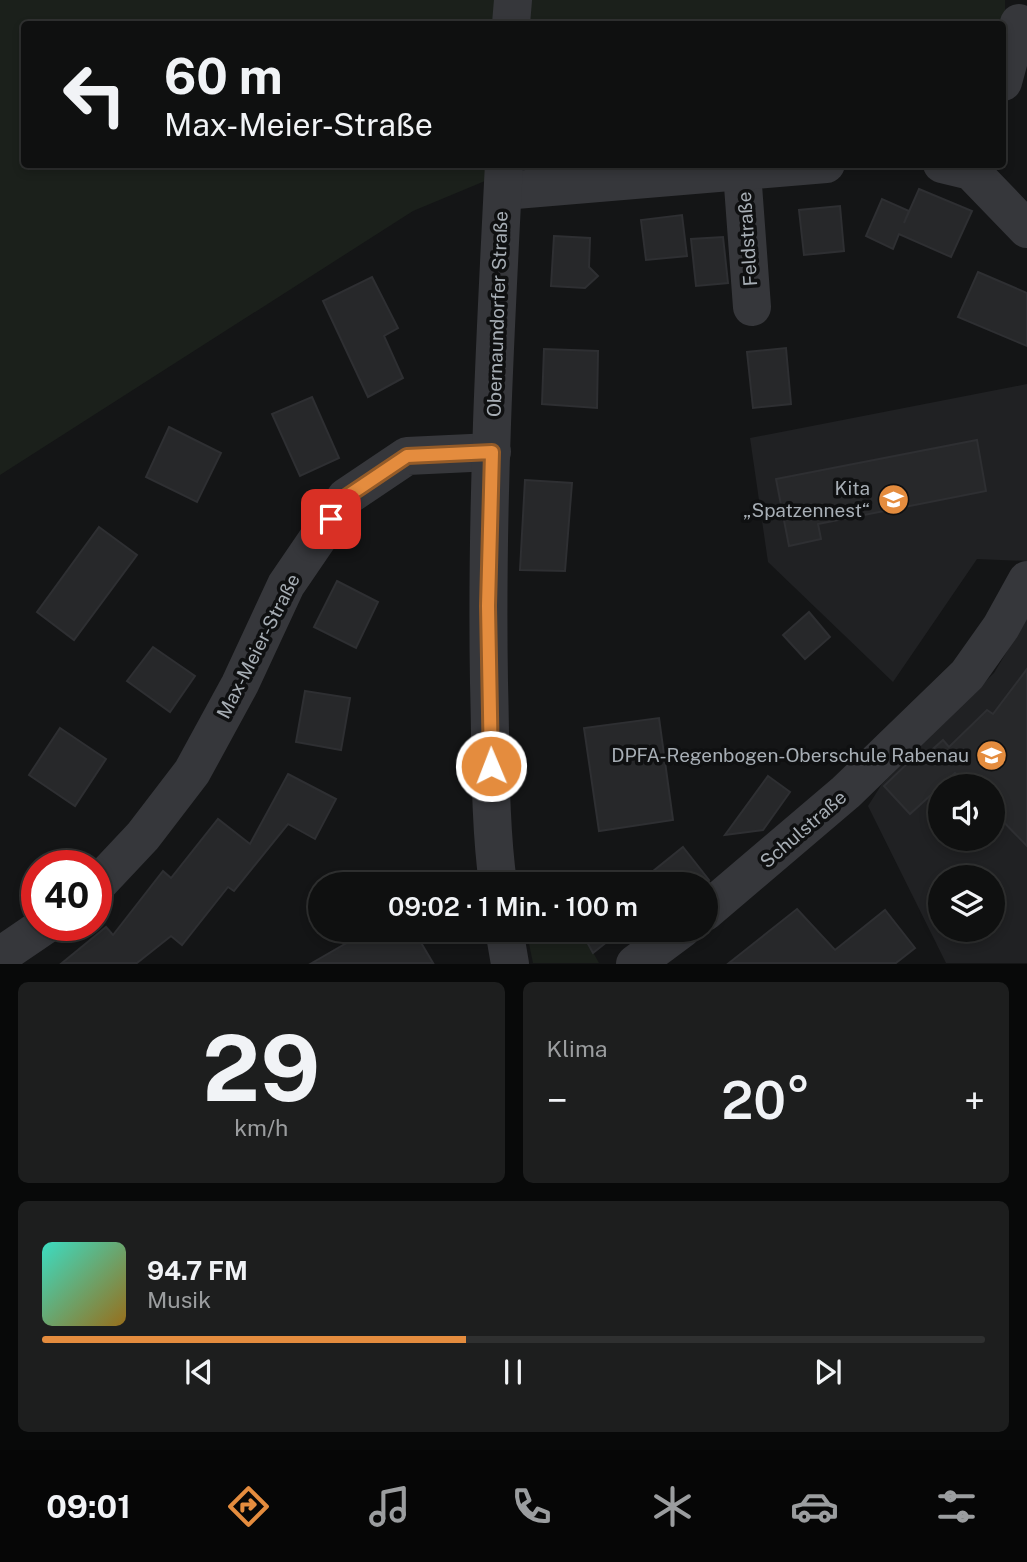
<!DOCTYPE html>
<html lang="de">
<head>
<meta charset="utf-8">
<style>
	:root { --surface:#0f1010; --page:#1d1e1e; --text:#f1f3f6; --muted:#9b9d9f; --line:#2f3030; --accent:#e48c3e }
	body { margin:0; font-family:"Public Sans",sans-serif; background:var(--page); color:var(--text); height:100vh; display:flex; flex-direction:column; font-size:26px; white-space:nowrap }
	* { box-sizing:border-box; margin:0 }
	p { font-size:23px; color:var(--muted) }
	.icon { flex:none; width:38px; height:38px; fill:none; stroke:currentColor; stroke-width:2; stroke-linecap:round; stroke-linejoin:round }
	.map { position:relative; height:964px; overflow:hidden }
	.side { display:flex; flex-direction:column; gap:18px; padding:18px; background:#080909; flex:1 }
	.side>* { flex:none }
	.banner { position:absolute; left:21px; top:21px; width:985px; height:147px; border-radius:7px; box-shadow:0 4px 10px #0003,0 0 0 2px var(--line); background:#0f1010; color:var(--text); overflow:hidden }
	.buttons { position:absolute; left:928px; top:774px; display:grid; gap:14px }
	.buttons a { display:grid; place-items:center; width:77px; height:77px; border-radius:50%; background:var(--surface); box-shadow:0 4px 10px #0003,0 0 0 2px var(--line); font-size:35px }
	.speed { position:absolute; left:21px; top:850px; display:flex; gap:14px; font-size:35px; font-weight:700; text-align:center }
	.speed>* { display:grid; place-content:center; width:91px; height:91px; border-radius:50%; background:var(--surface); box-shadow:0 4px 10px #0003,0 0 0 2px var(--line); line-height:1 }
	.speed .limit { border:10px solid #d22; background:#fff; color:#111 }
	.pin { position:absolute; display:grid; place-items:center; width:60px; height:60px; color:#fff; margin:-30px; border-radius:14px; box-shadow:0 4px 10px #0006 }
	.me { position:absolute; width:77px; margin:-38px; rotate:359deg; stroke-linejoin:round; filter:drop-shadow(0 0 5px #0008) }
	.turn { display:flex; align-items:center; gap:24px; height:147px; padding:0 28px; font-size:32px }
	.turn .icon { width:91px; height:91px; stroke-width:2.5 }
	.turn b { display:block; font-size:49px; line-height:60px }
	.big { font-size:52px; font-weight:600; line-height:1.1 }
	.side .widget { flex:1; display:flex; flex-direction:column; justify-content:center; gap:10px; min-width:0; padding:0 24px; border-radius:10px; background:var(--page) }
	.side .dial { align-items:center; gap:0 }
	.dial b { font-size:91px; line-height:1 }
	.song { display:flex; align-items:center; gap:21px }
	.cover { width:84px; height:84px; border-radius:10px; background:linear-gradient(135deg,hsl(170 70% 55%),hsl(40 70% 35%)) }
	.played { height:7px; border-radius:4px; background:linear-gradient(90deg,var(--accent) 45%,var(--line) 45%) }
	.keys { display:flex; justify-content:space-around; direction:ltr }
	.heat { display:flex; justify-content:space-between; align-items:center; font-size:38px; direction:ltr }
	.side .tiles { flex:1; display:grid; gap:18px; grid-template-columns:1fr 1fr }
	.widget:last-child { grid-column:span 2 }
	.trip { position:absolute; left:308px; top:872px; width:410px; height:70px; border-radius:35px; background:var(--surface); box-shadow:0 4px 10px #0003,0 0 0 2px var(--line); font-weight:600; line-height:70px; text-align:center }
	.menu { display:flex; height:112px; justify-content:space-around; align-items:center; background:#060606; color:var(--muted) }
	.menu .icon { width:49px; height:49px }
	.menu .current { color:var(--accent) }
	.menu b { font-size:32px; color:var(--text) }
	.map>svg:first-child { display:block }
	.built { fill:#202123; fill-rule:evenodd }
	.green { fill:#1b201b }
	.building { fill:#27282a; stroke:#2e2f32; stroke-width:2 }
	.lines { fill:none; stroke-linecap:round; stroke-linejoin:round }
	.minor { stroke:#36373b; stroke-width:38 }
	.tertiary { stroke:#36373b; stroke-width:38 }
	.route-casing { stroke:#945b28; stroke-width:18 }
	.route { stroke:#e48c3e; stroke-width:12 }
	.labels { text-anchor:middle; stroke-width:7; stroke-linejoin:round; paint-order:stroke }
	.street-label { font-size:19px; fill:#a7aeb5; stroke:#0f1011 }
	.poi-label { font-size:19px; fill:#a7aeb5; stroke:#0f1011; text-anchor:end }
</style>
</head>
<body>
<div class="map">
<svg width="1027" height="964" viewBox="0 0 1027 964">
	<rect width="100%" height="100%" fill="#141516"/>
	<!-- built -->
	<g class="built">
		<path d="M 1027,384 L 1027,561 L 977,559 L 893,682 L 768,562 L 750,438 Z"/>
		<path d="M 1027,618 L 1027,963 L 946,963 L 868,806 L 882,784 L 994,673 ZM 940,786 L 992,786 L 992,838 L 940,838 ZM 940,877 L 992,877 L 992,929 L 940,929 Z"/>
	</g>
	<!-- green -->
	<g class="green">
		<path d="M 0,0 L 1005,0 L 1005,20 L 960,24 L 24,24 L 24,164 L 487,165 L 485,181 L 413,211 L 0,475 Z"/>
		<path d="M 526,929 L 580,929 L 599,963 L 533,963 Z"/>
	</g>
	<!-- building -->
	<g class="building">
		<path d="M 919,189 L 972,211 L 951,257 L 899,234 L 893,249 L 866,236 L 882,199 L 909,211 L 904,223 Z"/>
		<path d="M 840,206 L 844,251 L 804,255 L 799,210 Z"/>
		<path d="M 682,215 L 687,256 L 646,260 L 641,220 Z"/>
		<path d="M 554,236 L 590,238 L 589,267 L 598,276 L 585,288 L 551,286 Z"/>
		<path d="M 723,237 L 728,283 L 696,286 L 691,239 Z"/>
		<path d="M 978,272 L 1027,293 L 1027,346 L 958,317 Z"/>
		<path d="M 372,277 L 398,328 L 384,336 L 403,378 L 368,397 L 323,301 Z"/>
		<path d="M 786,348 L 791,404 L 753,408 L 747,352 Z"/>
		<path d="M 544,349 L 598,351 L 597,408 L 542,404 Z"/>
		<path d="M 312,397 L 339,458 L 300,476 L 272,414 Z"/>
		<path d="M 169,427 L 221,453 L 197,502 L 146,477 Z"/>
		<path d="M 977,440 L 986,491 L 818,524 L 821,539 L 789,546 L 776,479 Z"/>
		<path d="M 525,480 L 572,483 L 565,571 L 520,570 Z"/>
		<path d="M 99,527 L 137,555 L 74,640 L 37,612 Z"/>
		<path d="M 337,581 L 378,602 L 356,648 L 314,627 Z"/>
		<path d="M 809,612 L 830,637 L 805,659 L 783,635 Z"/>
		<path d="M 153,647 L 195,676 L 170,712 L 127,681 Z"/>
		<path d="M 1027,669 L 1027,846 L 992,810 L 992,786 L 968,786 L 955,773 L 910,814 L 884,786 L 914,757 L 918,762 L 943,740 L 949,747 L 987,710 L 993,714 Z"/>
		<path d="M 305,691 L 350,698 L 341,750 L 296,742 Z"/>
		<path d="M 659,718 L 673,820 L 599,831 L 584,728 Z"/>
		<path d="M 60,728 L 106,759 L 75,806 L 29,775 Z"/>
		<path d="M 288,774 L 336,799 L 315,839 L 288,824 L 234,891 L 228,887 L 182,945 L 171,936 L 137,963 L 62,963 L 106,927 L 113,935 L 163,871 L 171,878 L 218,819 L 250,844 Z"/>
		<path d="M 768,776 L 790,792 L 763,830 L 725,835 Z"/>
		<path d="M 683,847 L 709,880 L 704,884 L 637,884 Z"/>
		<path d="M 797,909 L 835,950 L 885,910 L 915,948 L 896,963 L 729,963 Z"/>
		<path d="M 371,929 L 413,929 L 433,963 L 312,963 Z"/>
		<path d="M 580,929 L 623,929 L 593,953 Z"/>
	</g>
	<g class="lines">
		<!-- minor -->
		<g class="minor">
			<path d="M 1003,82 L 1019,23"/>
			<path d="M 942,164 L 971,171 L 1027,229"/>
			<path d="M 742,172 L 752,307"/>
			<path d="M 503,191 L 826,164"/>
			<path d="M 96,886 L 143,836 L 192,772 L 240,684 L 286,585 L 346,497 L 407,456 L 492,452"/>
			<path d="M 705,912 L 846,792 L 967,675 L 1001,627 L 1027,580"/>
			<path d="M 0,956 L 44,926"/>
			<path d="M 635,964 L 682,929"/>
		</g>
		<!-- tertiary -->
		<g class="tertiary">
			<path d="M 511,24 L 513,0"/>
			<path d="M 498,884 C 489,817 491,750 489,683 C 486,510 495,337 504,164"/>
			<path d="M 504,929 L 510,964"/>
		</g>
	</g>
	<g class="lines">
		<defs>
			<path id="route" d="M 331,519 L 346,497 L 407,456 L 492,452 L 488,606 L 491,766"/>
		</defs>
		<!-- route casing -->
		<use href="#route" class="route-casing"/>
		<!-- route -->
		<use href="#route" class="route"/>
	</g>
	<!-- icons -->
	<defs>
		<symbol id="school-disc" viewBox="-11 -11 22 22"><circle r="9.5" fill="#e48c3e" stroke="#0f1011"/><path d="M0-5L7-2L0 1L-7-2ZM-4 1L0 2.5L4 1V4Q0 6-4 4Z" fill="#fff"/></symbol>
	</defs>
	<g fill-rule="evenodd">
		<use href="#school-disc" x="876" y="482" width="35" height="35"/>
		<use href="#school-disc" x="974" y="738" width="35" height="35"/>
	</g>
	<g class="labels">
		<!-- street labels -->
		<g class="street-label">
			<text transform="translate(747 239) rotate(-94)" y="7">Feldstraße</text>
			<text transform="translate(497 314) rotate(-88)" y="7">Obernaundorfer Straße</text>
			<text transform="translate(258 646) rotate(-63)" y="7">Max-Meier-Straße</text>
			<text transform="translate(803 829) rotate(-41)" y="7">Schulstraße</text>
		</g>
		<!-- poi labels -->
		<g class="poi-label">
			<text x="870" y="495">Kita<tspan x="870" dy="22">„Spatzennest“</tspan></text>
			<text x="969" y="762">DPFA-Regenbogen-Oberschule Rabenau</text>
		</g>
	</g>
</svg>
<div class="buttons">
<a><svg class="icon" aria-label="sound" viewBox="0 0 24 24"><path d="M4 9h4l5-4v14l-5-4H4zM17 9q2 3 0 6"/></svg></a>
<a><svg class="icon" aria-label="layers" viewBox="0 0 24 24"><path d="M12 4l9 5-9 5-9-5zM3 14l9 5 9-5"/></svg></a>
</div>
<div class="speed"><div class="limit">40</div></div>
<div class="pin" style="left:331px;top:519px;background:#d93025"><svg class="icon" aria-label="arrive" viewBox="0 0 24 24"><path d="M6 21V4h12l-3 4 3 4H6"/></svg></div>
<svg class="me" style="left:491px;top:766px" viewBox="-20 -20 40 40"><circle r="17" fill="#e48c3e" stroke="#fff" stroke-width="3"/><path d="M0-11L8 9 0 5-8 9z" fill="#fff"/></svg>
<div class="trip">09:02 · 1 Min. · 100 m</div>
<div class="banner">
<div class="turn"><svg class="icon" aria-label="left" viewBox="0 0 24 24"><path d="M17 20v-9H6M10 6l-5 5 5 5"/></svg><div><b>60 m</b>Max-Meier-Straße</div></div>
</div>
</div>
<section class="side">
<div class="tiles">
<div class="widget dial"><b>29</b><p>km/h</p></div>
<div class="widget"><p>Klima</p>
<div class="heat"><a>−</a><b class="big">20°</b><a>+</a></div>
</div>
<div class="widget">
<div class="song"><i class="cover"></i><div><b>94.7 FM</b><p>Musik</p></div></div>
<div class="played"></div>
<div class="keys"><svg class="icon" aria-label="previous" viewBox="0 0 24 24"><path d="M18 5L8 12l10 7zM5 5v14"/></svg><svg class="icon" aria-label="pause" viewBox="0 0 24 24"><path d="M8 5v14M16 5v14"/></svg><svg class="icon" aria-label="next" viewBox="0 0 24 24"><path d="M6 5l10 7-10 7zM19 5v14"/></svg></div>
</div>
</div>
</section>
<nav class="menu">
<b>09:01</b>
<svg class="icon current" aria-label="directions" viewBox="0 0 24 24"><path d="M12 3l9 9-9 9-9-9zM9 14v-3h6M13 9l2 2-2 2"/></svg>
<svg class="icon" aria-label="music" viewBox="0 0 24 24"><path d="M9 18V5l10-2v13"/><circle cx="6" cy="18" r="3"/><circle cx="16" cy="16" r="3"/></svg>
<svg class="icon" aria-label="phone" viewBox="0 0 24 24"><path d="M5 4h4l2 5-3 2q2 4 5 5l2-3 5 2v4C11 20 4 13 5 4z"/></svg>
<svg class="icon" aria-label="climate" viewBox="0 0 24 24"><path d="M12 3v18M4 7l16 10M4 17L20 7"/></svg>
<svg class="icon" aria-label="car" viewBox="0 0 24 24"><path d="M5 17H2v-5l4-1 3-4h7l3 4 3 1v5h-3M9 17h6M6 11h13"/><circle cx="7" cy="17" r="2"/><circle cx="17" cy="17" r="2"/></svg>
<svg class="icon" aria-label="filters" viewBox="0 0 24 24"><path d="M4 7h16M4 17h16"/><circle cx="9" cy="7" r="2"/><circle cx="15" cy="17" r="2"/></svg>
</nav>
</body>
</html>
